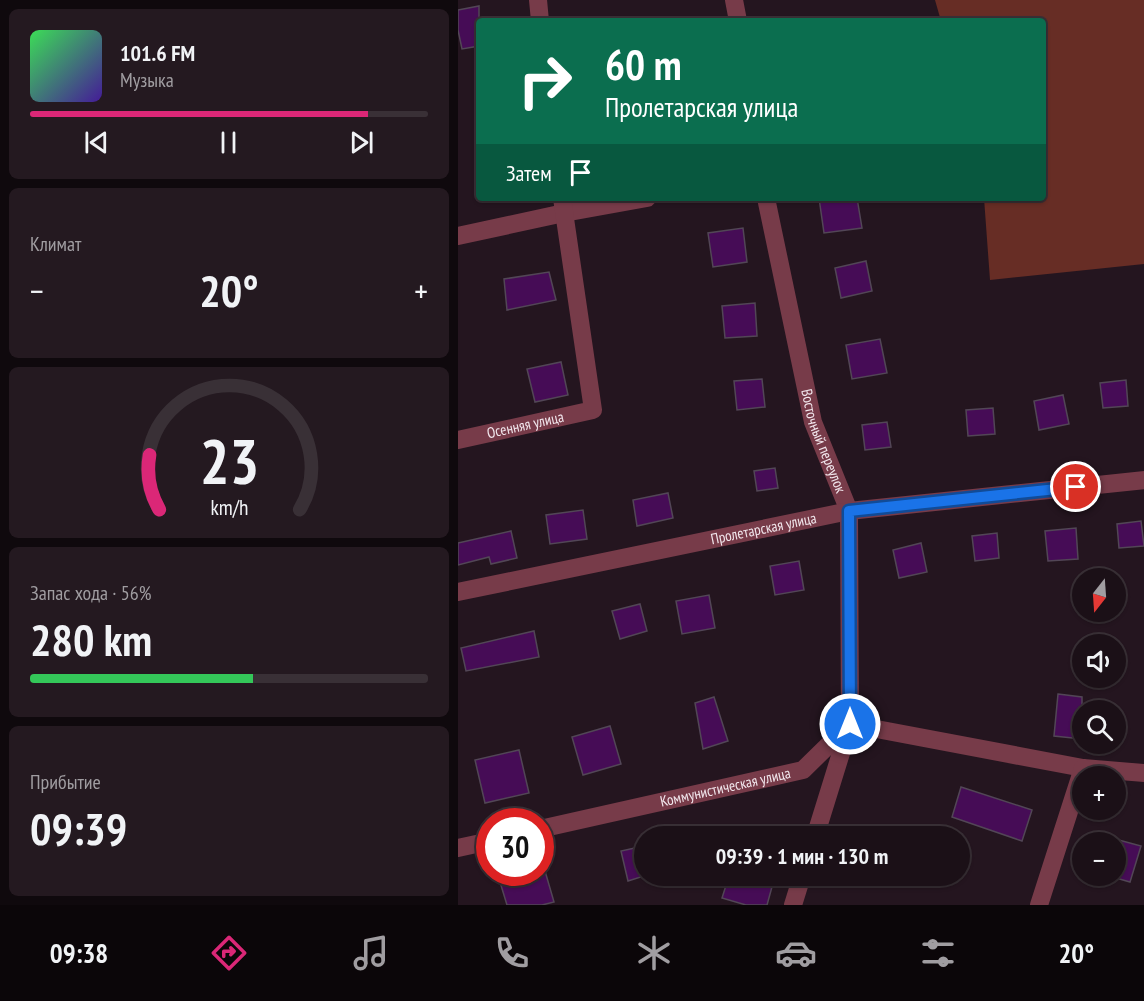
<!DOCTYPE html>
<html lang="ru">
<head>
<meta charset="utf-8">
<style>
	:root { --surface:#1b1017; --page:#241920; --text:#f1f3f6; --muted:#a09da1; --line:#393036; --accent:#db2777 }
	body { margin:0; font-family:"PT Sans Narrow",sans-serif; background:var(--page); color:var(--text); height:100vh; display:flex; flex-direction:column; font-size:22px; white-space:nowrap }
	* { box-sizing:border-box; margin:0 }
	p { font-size:20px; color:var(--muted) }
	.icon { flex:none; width:33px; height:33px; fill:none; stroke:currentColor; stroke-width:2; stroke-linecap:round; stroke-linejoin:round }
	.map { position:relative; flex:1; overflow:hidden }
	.side { display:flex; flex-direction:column; gap:9px; padding:9px; background:#0f090d; width:458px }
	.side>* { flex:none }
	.top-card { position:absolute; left:18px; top:18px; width:570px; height:183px; border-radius:6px; box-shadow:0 2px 4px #0004,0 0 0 2px var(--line); background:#0b6e4f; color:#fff; overflow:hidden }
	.needle { width:39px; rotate:197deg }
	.controls { position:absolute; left:614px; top:568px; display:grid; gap:12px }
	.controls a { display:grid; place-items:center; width:54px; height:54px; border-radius:50%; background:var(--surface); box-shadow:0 2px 4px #0004,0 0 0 2px var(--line); font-size:30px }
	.speed { position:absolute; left:18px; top:808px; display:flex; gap:12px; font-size:30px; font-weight:700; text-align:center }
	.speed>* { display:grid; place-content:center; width:78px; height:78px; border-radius:50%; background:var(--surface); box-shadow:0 2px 4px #0004,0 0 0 2px var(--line); line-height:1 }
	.speed .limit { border:9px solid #d22; background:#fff; color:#111 }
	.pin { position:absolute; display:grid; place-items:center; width:51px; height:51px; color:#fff; margin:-26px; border:3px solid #fff; border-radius:50%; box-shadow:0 2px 6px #0007 }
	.me { position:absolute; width:66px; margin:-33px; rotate:0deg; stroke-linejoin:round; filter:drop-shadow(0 0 4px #0008) }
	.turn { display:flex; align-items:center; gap:21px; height:126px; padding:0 30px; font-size:27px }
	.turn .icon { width:78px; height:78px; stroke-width:2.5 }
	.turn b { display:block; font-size:42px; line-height:51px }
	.then { display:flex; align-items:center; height:57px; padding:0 30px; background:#0003; gap:12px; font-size:22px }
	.big { font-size:45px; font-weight:600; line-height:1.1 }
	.side .widget { flex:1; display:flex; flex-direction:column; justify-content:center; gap:9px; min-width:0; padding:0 21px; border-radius:9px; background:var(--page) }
	.side .dial { align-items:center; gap:0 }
	.dial svg { height:156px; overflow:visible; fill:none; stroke:var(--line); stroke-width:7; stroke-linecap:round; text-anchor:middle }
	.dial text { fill:var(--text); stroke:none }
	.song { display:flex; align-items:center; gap:18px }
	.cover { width:72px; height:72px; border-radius:9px; background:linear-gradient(135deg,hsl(130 70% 55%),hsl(260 70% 35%)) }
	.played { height:6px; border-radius:3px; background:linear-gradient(90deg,var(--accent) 85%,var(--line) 85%) }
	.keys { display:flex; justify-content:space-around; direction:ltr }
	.heat { display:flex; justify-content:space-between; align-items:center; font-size:33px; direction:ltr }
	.charge { height:9px; border-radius:4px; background:linear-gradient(90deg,#34c759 56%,var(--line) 0) }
	.trip { position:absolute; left:176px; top:826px; width:336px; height:60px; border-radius:30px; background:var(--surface); box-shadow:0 2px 4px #0004,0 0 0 2px var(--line); font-weight:600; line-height:60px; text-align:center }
	.menu { display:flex; height:96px; justify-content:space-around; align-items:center; background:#0b0609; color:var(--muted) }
	.menu .icon { width:42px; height:42px }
	.menu .active { color:var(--accent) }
	.menu b { font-size:27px; color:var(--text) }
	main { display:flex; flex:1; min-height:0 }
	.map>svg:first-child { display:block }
	.green { fill:#672d25 }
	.building { fill:#460c56; stroke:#524656; stroke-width:1.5 }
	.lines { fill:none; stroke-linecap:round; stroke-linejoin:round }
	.minor { stroke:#773b49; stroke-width:18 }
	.route-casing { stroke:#114b97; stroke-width:15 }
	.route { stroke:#1a73e8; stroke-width:10 }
	.labels { text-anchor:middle; stroke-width:6; stroke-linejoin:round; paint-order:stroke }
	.street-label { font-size:15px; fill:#f2e7ed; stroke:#090407 }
</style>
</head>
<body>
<main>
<section class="side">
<div class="widget">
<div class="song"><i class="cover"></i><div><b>101.6 FM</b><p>Музыка</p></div></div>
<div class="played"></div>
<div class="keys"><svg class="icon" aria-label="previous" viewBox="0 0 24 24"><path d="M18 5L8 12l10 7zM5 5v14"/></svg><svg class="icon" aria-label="pause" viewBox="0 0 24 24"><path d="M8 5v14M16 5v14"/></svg><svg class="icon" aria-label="next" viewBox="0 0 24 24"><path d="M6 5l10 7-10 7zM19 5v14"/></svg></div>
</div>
<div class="widget"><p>Климат</p>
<div class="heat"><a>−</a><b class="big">20°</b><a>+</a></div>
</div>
<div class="widget dial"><svg viewBox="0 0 100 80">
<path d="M14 69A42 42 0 1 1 86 69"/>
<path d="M14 69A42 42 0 0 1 9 41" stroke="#db2777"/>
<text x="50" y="56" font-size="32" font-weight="700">23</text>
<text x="50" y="72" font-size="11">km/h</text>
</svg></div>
<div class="widget"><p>Запас хода · 56%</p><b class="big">280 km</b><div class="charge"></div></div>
<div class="widget"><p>Прибытие</p><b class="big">09:39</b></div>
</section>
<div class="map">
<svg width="687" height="905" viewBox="0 0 687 905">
	<rect width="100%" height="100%" fill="#24151f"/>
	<!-- green -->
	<path class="green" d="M 477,0 L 686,0 L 686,264 L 532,280 L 526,198 L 585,198 L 585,21 L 483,21 Z"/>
	<!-- building -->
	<g class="building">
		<path d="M 21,6 L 21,46 L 4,49 L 0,30 L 0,10 Z"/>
		<path d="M 361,198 L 399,198 L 404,228 L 366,233 Z"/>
		<path d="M 285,228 L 289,262 L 255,267 L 250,233 Z"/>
		<path d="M 408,261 L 414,291 L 383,298 L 377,268 Z"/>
		<path d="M 91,272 L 98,300 L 49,310 L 46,279 Z"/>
		<path d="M 297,303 L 299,336 L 267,338 L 264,306 Z"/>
		<path d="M 422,339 L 429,373 L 394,379 L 388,345 Z"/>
		<path d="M 103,362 L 110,395 L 77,402 L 69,369 Z"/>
		<path d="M 304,379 L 307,407 L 279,410 L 276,381 Z"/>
		<path d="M 668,380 L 670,406 L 645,408 L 642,383 Z"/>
		<path d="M 605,395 L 611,424 L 581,430 L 576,401 Z"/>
		<path d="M 535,408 L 537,434 L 510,436 L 508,410 Z"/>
		<path d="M 429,422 L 433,447 L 407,450 L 404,425 Z"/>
		<path d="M 317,468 L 320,488 L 299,491 L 296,471 Z"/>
		<path d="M 210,493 L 215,518 L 179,526 L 175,500 Z"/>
		<path d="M 125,510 L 129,539 L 92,544 L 88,515 Z"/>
		<path d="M 683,521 L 686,546 L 661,548 L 659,524 Z"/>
		<path d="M 618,528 L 620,559 L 590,561 L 587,531 Z"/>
		<path d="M 53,531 L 59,558 L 33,564 L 31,557 L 0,565 L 0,543 Z"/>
		<path d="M 539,533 L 541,558 L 517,561 L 514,536 Z"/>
		<path d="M 463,543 L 469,572 L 441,578 L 435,550 Z"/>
		<path d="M 341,561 L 346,590 L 317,595 L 312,566 Z"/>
		<path d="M 251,595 L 257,628 L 224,634 L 218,601 Z"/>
		<path d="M 182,604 L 189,631 L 162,639 L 154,611 Z"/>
		<path d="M 76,631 L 81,657 L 8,671 L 3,648 Z"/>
		<path d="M 600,694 L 624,697 L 624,739 L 596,736 Z"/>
		<path d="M 256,697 L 270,741 L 245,749 L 237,703 Z"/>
		<path d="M 152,726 L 163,764 L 125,775 L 114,737 Z"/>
		<path d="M 61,750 L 71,793 L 27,803 L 17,760 Z"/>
		<path d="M 503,787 L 574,810 L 564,841 L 494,817 Z"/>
		<path d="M 657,839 L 683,846 L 672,882 L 651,876 L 657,876 Z"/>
		<path d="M 186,846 L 186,876 L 170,881 L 163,851 Z"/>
		<path d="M 87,871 L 96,902 L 84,905 L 49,905 L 42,882 Z"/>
		<path d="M 271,876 L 317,876 L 309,905 L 288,905 L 264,898 Z"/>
	</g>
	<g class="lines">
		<!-- minor -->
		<g class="minor">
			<path d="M 80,0 L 82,21"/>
			<path d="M 276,0 L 280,21"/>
			<path id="s1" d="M 308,198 L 355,422 L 391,511 L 392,724 L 357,837"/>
			<path d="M 0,236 L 106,213 L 189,198"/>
			<path id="s2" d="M 0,440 L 135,410 L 104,198"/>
			<path id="s3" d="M 0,592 L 391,511 L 687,480"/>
			<path id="s4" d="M 82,829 L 345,770 L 392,724 L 625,768 L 687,773"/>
			<path d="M 0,848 L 32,841"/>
			<path d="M 335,905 L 344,876"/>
			<path d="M 581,905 L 625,768"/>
		</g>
	</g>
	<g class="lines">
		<defs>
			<path id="route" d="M 392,724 L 391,511 L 618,487"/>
		</defs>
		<!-- route casing -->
		<use href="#route" class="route-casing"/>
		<!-- route -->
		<use href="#route" class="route"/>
	</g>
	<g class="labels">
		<!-- street labels -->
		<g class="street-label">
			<text dy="5" stroke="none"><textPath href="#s2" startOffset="69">Осенняя улица</textPath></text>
			<text dy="5" stroke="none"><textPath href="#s1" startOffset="250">Восточный переулок</textPath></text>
			<text dy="5" stroke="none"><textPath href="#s3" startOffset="312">Пролетарская улица</textPath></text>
			<text dy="5" stroke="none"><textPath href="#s4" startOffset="190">Коммунистическая улица</textPath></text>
		</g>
	</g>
</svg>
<div class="controls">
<a><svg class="needle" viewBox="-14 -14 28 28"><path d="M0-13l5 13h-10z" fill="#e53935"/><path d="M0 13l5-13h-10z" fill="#a09da1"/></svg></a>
<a><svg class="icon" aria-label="sound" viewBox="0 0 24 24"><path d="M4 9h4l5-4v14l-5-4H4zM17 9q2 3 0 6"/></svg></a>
<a><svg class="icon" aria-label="search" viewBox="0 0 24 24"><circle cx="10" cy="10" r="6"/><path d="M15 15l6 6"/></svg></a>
<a>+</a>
<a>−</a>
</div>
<div class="speed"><div class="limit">30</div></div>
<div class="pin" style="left:618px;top:487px;background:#d93025"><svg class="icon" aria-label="arrive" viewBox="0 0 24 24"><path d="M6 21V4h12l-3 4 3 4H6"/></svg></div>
<svg class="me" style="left:392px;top:724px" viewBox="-20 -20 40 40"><circle r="17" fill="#1a73e8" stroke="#fff" stroke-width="3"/><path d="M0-11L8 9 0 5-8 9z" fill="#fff"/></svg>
<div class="trip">09:39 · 1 мин · 130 m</div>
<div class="top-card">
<div class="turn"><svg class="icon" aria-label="right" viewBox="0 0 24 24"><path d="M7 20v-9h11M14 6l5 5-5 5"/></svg><div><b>60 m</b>Пролетарская улица</div></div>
<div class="then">Затем<svg class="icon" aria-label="arrive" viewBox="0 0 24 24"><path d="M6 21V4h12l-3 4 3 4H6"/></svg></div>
</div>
</div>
</main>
<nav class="menu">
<b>09:38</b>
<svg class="icon active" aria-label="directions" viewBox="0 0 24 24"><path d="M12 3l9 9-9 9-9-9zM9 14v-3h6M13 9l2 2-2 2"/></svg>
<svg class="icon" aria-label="music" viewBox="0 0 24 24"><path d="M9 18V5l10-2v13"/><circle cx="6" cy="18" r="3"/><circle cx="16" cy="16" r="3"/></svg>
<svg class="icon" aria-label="phone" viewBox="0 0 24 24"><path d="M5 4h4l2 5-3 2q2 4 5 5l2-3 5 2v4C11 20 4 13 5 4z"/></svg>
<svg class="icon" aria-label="climate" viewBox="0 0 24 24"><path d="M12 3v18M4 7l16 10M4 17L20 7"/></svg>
<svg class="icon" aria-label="car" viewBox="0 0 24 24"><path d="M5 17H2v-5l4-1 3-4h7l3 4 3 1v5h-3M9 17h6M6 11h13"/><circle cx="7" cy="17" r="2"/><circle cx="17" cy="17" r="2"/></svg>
<svg class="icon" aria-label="filters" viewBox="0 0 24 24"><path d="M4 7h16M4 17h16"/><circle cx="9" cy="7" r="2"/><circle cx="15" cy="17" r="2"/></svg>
<b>20°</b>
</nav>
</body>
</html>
